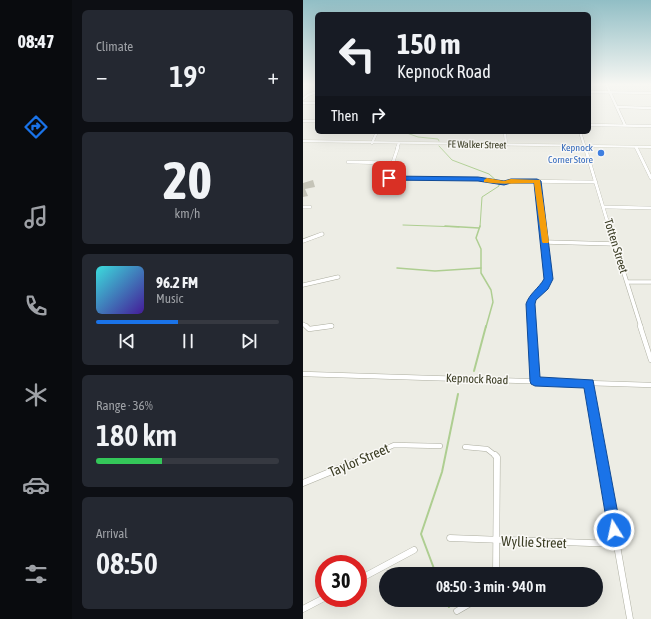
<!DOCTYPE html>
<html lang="en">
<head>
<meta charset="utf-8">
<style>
	:root { --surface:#171b24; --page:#242831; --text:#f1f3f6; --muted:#9ea1a6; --line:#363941; --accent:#1a73e8 }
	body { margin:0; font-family:"Asap Condensed",sans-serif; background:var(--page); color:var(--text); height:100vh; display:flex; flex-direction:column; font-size:15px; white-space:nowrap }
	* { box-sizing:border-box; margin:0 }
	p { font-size:13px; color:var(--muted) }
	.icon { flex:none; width:22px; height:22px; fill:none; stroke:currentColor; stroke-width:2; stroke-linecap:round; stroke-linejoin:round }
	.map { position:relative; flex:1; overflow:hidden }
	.drawer { display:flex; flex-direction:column; gap:10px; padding:10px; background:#0d0f14; width:231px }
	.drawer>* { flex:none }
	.banner { position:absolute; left:12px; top:12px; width:276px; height:122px; border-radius:6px; box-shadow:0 4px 16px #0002; background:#171b24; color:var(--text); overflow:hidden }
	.speed { position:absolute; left:12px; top:555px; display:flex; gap:8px; font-size:20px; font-weight:700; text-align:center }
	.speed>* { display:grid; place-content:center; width:52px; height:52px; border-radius:50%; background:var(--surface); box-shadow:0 4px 16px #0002; line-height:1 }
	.speed .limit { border:6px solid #d22; background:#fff; color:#111 }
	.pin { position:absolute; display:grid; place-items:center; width:34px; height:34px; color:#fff; margin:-17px; border-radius:8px; box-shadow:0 2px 6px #0006 }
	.me { position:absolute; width:44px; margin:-22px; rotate:350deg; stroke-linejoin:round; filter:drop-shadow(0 0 3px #0008) }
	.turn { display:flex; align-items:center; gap:14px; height:84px; padding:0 16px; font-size:18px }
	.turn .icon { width:52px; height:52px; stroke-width:2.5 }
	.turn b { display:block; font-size:28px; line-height:34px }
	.then { display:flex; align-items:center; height:38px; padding:0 16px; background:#0003; gap:8px; font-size:15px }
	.big { font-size:30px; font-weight:600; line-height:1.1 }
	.drawer .tile { flex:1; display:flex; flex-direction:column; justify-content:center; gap:6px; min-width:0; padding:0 14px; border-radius:6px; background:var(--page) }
	.drawer .dial { align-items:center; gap:0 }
	.dial b { font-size:52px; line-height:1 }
	.song { display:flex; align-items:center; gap:12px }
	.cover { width:48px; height:48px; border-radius:6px; background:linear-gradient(135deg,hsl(180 70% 55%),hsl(260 70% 35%)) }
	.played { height:4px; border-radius:2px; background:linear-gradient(90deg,var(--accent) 45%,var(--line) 45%) }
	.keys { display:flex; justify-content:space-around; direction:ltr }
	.heat { display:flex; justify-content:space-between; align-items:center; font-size:22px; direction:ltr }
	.charge { height:6px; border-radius:3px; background:linear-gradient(90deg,#34c759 36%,var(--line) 0) }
	.trip { position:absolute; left:76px; top:567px; width:224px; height:40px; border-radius:20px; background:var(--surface); box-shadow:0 4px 16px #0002; font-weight:600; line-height:40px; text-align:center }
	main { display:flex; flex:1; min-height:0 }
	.tab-bar { display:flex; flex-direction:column; width:72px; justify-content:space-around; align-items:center; background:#090b0e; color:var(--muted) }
	.tab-bar .icon { width:28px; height:28px }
	.tab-bar .selected { color:var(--accent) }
	.tab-bar b { font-size:18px; color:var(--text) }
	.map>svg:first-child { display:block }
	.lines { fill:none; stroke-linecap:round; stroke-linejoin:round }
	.stream-far2 { stroke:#aece91; stroke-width:1 }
	.stream-far1 { stroke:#aece91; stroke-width:1.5 }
	.stream { stroke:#aece91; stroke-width:2 }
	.building { fill:#c5c4b8 }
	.minor-far4-casing { stroke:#adaea0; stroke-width:3 }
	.minor-far3-casing { stroke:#adaea0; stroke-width:3.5 }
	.minor-far2-casing { stroke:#adaea0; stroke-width:4.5 }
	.minor-far1-casing { stroke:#adaea0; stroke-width:5.5 }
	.minor-casing { stroke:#adaea0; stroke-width:7 }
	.secondary-casing { stroke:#afb09b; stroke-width:0.5 }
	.minor-far4 { stroke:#fff; stroke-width:2.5 }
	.minor-far3 { stroke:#fff; stroke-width:3 }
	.minor-far2 { stroke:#fff; stroke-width:3.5 }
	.minor-far1 { stroke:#fff; stroke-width:4.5 }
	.minor { stroke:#fff; stroke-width:6 }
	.secondary { fill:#fff; fill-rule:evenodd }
	.route { fill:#1a73e8; stroke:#114b97 }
	.slow { fill:#f59e0b }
	.shop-dot { fill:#3f7fe0; stroke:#faf9f6; stroke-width:1.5 }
	.labels { text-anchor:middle; stroke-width:3; stroke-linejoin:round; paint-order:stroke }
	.far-street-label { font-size:10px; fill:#3c3e25; stroke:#faf9f6 }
	.far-shop-label { font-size:10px; fill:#366cbe; stroke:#faf9f6; text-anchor:end }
	.street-label { font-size:12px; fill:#3c3e25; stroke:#faf9f6 }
	.near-street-label { font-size:14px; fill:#3c3e25; stroke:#faf9f6 }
</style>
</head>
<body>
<main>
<nav class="tab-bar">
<b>08:47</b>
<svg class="icon selected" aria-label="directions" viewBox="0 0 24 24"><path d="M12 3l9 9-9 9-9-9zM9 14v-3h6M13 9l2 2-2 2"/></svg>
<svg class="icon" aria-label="music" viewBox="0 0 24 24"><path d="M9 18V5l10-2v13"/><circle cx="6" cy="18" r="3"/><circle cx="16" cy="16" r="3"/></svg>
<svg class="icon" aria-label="phone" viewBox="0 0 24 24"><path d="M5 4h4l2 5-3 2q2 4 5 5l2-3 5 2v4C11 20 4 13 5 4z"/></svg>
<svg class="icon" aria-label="climate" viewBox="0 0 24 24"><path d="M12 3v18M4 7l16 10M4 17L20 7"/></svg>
<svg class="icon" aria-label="car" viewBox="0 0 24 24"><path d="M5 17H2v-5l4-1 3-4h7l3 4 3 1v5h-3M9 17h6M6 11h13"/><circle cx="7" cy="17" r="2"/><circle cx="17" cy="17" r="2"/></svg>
<svg class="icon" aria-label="filters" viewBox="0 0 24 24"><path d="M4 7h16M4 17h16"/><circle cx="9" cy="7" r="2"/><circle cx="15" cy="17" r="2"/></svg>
</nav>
<section class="drawer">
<div class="tile"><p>Climate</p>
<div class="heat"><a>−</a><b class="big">19°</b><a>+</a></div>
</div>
<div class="tile dial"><b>20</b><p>km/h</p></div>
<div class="tile">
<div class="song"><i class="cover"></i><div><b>96.2 FM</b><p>Music</p></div></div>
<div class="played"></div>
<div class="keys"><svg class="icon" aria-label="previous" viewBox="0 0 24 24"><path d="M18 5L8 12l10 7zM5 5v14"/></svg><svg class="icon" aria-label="pause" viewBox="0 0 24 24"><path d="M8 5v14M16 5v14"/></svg><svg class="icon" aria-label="next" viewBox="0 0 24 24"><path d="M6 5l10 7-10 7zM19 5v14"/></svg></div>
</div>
<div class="tile"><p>Range · 36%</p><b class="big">180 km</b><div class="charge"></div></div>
<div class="tile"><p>Arrival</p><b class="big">08:50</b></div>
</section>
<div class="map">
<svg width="348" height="619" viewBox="0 0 348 619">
	<rect width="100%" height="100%" fill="#edede5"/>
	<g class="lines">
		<!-- stream-far2 -->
		<g class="stream-far2">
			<path d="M 0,86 L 6,85"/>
			<path d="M 101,132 L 115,137 L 135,139 L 136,141"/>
			<path d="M 136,146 L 149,160 L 186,174 L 195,182"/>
			<path d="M 100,225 L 156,227"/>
			<path d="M 177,227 L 179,197 L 196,186 L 196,183"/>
		</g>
		<!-- stream-far1 -->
		<g class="stream-far1">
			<path d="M 142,226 L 176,228"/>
			<path d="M 177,226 L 173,238 L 178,249 L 178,273 L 188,290 L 190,302 L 183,327"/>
			<path d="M 94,268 L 132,271 L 178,268"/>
		</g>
		<!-- stream -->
		<g class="stream">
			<path d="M 171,371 L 183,326"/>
			<path d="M 133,574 L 118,534 L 139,472 L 155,394"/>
			<path d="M 143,600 L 146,607"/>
		</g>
	</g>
	<!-- building -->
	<path class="building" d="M 10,180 L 12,187 L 2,189 L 5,196 L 0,197 L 0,183 Z"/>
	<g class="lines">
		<defs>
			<g id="minor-far4">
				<path d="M 304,86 L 322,125"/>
				<path d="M 286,92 L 348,93"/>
				<path d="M 0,99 L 5,95 L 14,92"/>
				<path d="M 0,103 L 14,103"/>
				<path d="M 314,107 L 348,108"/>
				<path d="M 0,121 L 14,121"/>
				<path d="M 286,125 L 348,126"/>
				<path d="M 202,132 L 203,145"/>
				<path d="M 277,132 L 282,148"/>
				<path d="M 69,143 L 74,132"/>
				<path d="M 94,148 L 96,143"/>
			</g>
			<g id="minor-far3">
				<path d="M 95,147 L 85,177 L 87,179 L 175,179 L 201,183 L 208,181 L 293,182"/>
				<path d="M 282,147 L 306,227"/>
				<path d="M 333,147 L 348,178"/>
				<path d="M 45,162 L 89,163"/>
				<path d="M 234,181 L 240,227"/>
				<path d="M 0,207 L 7,207"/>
				<path d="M 301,207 L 348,208"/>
			</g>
			<g id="minor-far2">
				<path d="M 306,226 L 338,327"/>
				<path d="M 0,241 L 19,234"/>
				<path d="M 243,242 L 312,244"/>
				<path d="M 325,282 L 348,282"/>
				<path d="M 0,285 L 35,277"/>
				<path d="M 0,324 L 4,327"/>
				<path d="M 20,327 L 29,326"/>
				<path d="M 229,327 L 229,300 L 246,279 L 239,226"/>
			</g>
			<g id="minor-far1">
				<path d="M 3,326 L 6,329 L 28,326"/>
				<path d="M 229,326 L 232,381"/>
				<path d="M 337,326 L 348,360"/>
				<path d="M 0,374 L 348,385"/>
				<path d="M 286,383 L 299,456"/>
				<path d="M 162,447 L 184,449 L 193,456"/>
				<path d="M 66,456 L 91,445 L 137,446"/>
			</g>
			<g id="minor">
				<path d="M 192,455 L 194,457 L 193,574"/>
				<path d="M 298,455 L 327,619"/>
				<path d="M 0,483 L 68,455"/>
				<path d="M 147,538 L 314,544"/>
				<path d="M 55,580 L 111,550"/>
				<path d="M 0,609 L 21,598"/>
				<path d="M 154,611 L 173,600"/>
			</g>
			<path id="secondary" d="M 0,140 L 348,146 L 348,148 L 0,142 Z"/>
		</defs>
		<!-- minor-far4 casing -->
		<use href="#minor-far4" class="minor-far4-casing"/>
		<!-- minor-far3 casing -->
		<use href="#minor-far3" class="minor-far3-casing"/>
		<!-- minor-far2 casing -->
		<use href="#minor-far2" class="minor-far2-casing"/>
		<!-- minor-far1 casing -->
		<use href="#minor-far1" class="minor-far1-casing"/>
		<!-- minor casing -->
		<use href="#minor" class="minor-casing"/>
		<!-- secondary casing -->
		<use href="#secondary" class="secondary-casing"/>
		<!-- minor-far4 -->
		<use href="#minor-far4" class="minor-far4"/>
		<!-- minor-far3 -->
		<use href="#minor-far3" class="minor-far3"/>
		<!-- minor-far2 -->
		<use href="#minor-far2" class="minor-far2"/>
		<!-- minor-far1 -->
		<use href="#minor-far1" class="minor-far1"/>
		<!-- minor -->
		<use href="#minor" class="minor"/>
		<!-- secondary -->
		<use href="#secondary" class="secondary"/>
	</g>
	<!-- sky -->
	<linearGradient id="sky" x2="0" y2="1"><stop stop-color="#91bec5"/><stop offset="0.49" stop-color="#f7f7f3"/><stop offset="1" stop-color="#f7f7f3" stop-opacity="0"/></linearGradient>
	<rect width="348" height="172" fill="url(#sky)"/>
	<!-- route -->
	<path class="route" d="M 86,176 L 175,177 L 201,181 L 208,179 L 234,179 L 238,181 L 250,279 L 245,289 L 233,300 L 232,304 L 237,377 L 290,380 L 318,530 L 316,535 L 311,537 L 307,535 L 305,530 L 281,388 L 232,386 L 228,384 L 227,381 L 223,304 C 226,294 236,288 241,279 L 231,183 L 208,183 L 201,185 L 175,181 L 83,180 L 82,178 Z"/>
	<!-- slow -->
	<path class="slow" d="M 184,178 L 201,181 L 208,179 L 237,180 L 246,242 L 245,243 L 240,243 L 239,242 L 231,183 C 214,183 198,185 181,182 L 181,180 Z"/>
	<!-- markers -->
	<circle class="shop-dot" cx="298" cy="153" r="4"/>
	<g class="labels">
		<!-- far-street labels -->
		<g class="far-street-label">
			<text transform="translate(174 144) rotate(1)" y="4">FE Walker Street</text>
		</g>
		<!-- far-shop labels -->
		<g class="far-shop-label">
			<text x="290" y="151">Kepnock<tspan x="290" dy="12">Corner Store</tspan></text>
		</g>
		<!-- street labels -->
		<g class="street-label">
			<text transform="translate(313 246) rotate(73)" y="4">Totten Street</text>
			<text transform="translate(174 379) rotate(2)" y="4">Kepnock Road</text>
		</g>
		<!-- near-street labels -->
		<g class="near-street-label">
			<text transform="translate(56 460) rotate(-23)" y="5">Taylor Street</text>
			<text transform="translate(231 542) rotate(2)" y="5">Wyllie Street</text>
		</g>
	</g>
</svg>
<div class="speed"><div class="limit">30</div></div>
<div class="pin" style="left:86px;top:178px;background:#d93025"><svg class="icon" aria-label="arrive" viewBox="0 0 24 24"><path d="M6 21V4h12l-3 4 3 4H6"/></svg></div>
<svg class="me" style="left:311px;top:530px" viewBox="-20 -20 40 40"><circle r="17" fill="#1a73e8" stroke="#fff" stroke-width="3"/><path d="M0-11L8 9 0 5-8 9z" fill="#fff"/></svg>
<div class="trip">08:50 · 3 min · 940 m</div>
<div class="banner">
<div class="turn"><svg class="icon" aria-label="left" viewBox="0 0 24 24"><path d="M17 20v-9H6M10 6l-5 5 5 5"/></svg><div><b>150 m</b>Kepnock Road</div></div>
<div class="then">Then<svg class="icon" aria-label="right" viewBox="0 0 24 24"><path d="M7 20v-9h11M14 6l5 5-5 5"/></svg></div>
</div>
</div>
</main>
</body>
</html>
